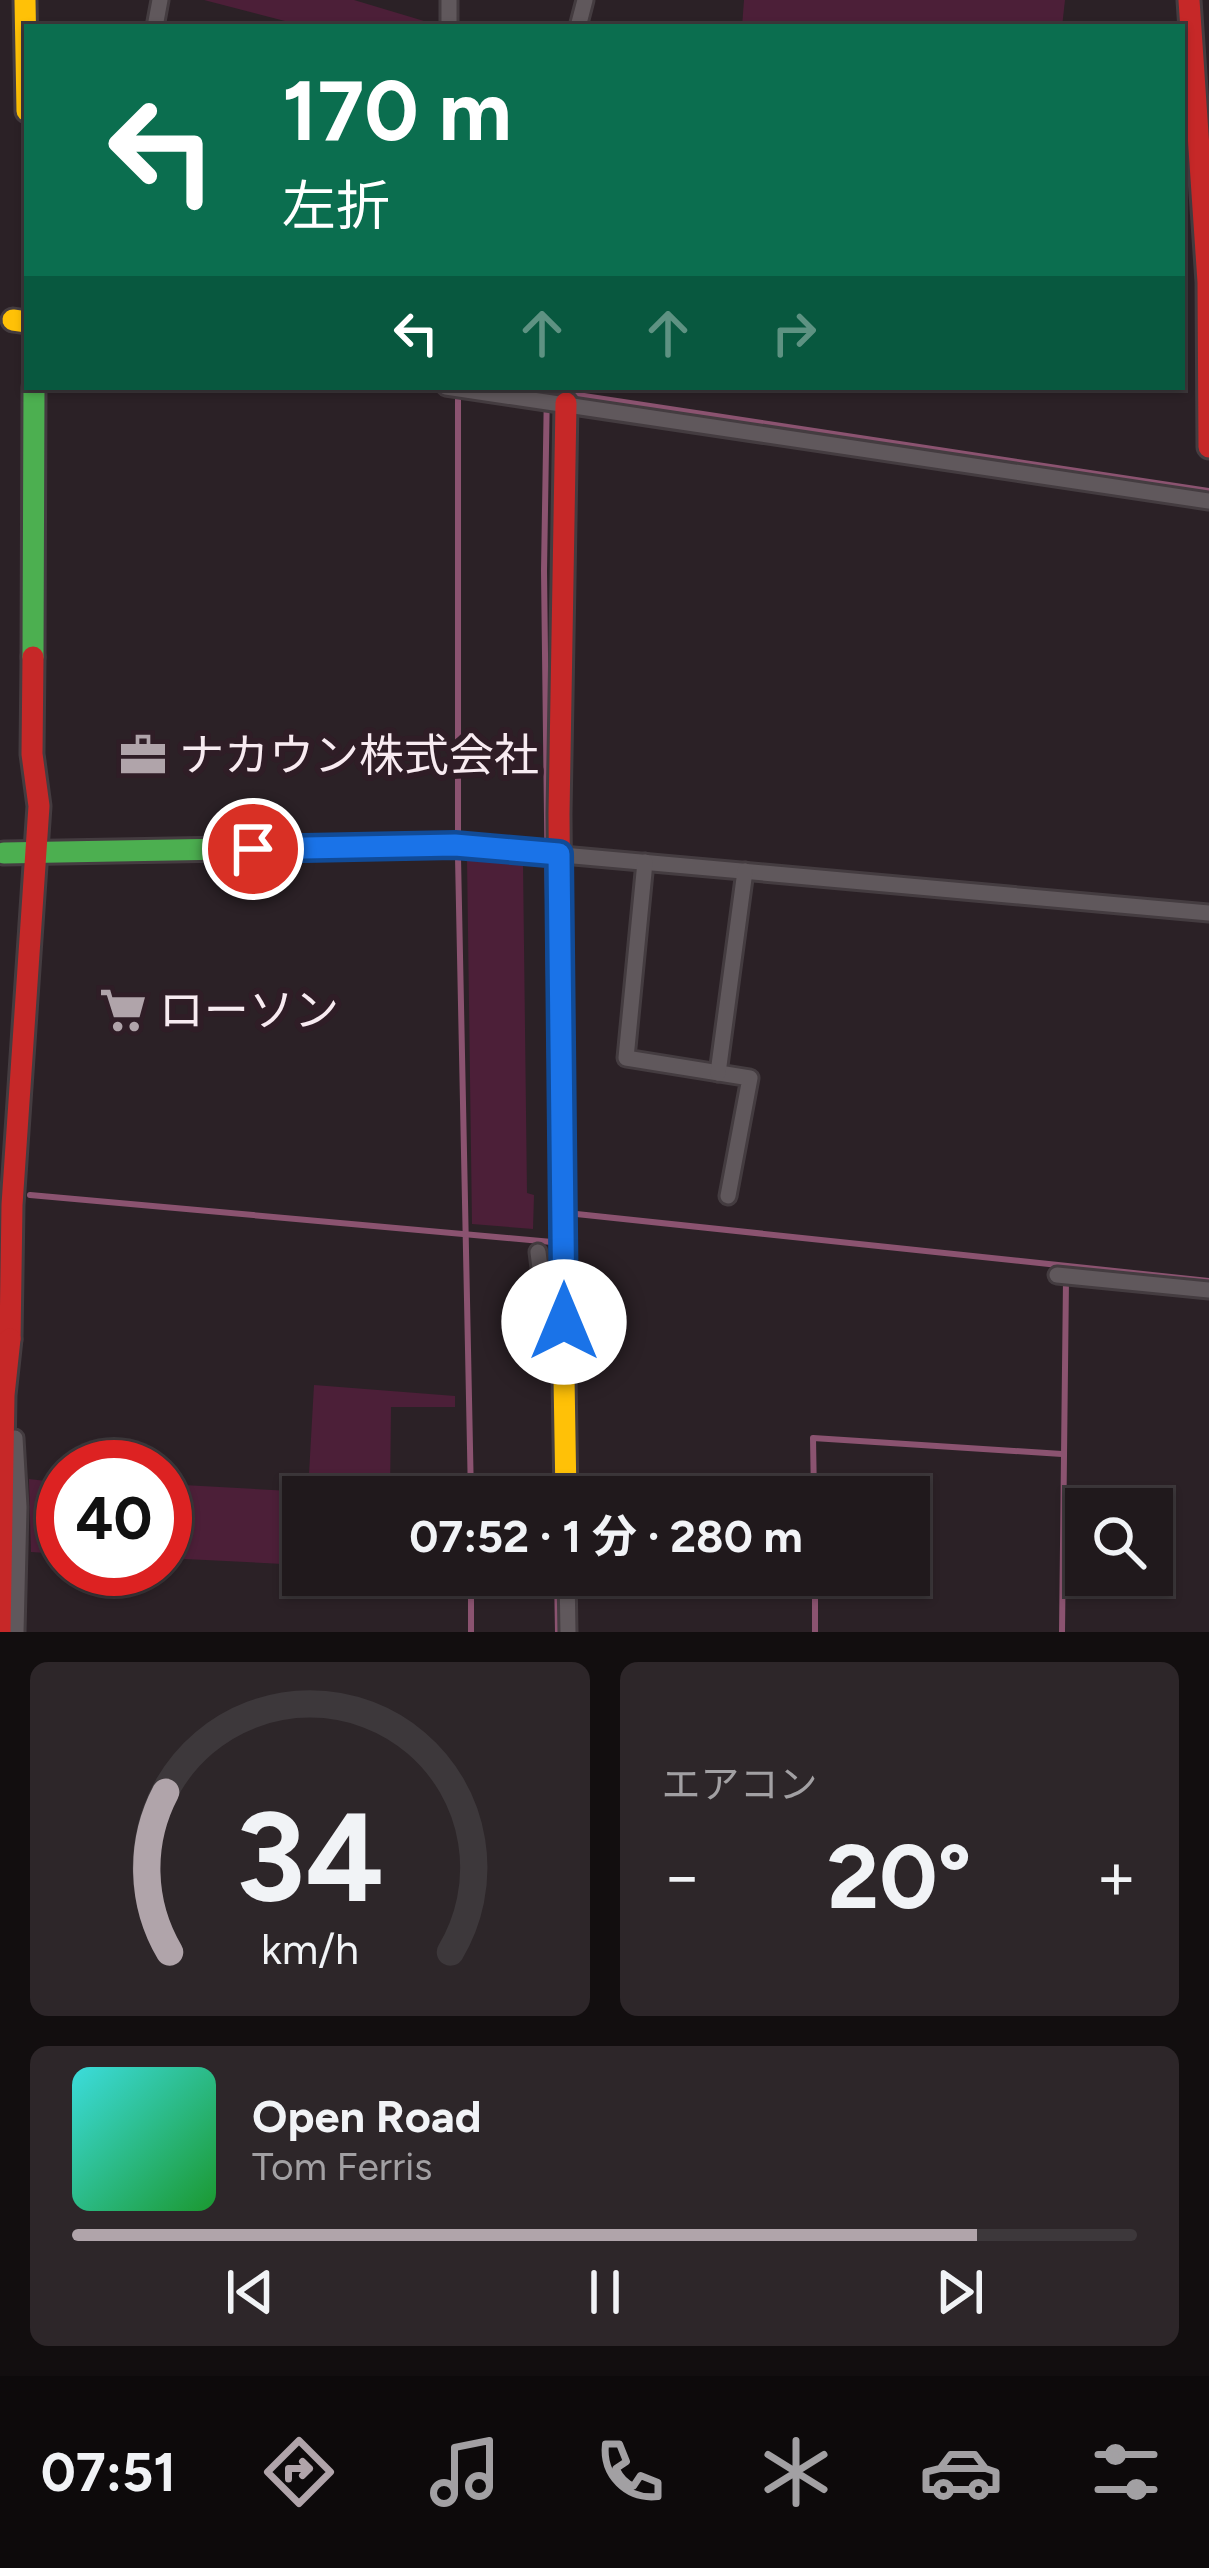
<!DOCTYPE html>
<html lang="ja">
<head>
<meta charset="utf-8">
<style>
	:root { --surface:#20191c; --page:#2d2629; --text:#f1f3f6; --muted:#a2a0a3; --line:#3d383b; --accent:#b0a4aa }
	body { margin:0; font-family:Figtree,"Noto Sans JP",sans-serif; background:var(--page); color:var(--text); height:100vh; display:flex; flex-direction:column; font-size:45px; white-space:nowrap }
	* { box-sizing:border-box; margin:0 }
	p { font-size:39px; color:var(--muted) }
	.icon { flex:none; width:66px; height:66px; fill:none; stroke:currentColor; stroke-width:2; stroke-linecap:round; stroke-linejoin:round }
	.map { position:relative; height:1632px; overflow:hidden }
	.sheet { display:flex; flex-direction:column; gap:30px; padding:30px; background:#120e0f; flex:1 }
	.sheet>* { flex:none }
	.hud { position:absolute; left:24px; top:24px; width:1161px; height:366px; border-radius:0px; box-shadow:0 3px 9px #0004,0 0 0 3px var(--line); background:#0b6e4f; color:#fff; overflow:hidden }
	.fabs { position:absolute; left:1065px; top:1488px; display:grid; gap:24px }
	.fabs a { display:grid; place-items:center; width:108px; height:108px; border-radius:0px; background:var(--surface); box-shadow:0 3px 9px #0004,0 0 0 3px var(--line); font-size:60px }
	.speed { position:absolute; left:36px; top:1440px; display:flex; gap:24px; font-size:60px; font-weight:700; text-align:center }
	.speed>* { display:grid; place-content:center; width:156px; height:156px; border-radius:50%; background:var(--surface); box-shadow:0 3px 9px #0004,0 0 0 3px var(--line); line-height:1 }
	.speed .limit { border:18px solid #d22; background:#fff; color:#111 }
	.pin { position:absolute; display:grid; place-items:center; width:102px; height:102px; color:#fff; margin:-51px; border:6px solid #fff; border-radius:50%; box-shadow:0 3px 12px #0007 }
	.me { position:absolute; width:132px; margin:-66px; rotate:0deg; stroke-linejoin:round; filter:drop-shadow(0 0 9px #0008) }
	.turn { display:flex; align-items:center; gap:42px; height:252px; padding:0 60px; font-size:54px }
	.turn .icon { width:156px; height:156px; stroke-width:2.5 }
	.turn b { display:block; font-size:84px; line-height:102px }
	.lanes { display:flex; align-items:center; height:114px; padding:0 60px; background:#0003; justify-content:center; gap:60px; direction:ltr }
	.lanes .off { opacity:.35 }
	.big { font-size:90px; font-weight:700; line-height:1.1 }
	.sheet .card { flex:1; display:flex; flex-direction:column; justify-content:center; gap:18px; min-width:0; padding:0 42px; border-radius:18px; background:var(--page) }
	.sheet .dial { align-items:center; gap:0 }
	.dial svg { height:312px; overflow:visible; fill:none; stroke:var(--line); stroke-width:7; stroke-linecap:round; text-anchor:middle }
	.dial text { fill:var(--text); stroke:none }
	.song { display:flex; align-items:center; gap:36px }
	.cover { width:144px; height:144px; border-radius:18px; background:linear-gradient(135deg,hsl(180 70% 55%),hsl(130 70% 35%)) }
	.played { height:12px; border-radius:6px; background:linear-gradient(90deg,var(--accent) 85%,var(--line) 85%) }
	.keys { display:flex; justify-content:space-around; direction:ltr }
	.heat { display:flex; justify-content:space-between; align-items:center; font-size:66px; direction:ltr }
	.sheet .tiles { flex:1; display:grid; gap:30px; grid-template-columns:1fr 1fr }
	.card:last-child { grid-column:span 2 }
	.trip { position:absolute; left:282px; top:1476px; width:648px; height:120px; border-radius:0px; background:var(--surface); box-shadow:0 3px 9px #0004,0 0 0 3px var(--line); font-weight:700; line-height:120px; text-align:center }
	.dock { display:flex; height:192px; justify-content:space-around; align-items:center; background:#0d0a0b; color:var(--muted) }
	.dock .icon { width:84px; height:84px }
	.dock .current { color:var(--accent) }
	.dock b { font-size:54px; color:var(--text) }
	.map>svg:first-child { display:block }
	.green { fill:#4c1f38 }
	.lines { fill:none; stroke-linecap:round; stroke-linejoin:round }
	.stream { stroke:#8b5370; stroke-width:6 }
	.street-casing { stroke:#443c40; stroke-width:21 }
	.fast-casing { stroke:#443c40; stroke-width:27 }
	.slow-casing { stroke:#443c40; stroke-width:27 }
	.jam-casing { stroke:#443c40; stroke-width:27 }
	.street { stroke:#60585c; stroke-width:15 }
	.fast { stroke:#4caf50; stroke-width:21 }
	.slow { stroke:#ffc107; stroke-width:21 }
	.jam { stroke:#c62828; stroke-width:21 }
	.route-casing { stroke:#114b97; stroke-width:30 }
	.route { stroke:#1a73e8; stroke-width:21 }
	.labels { text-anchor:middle; stroke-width:12; stroke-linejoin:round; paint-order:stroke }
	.poi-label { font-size:45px; fill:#f8ebf1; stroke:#2f1d26; text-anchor:start }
</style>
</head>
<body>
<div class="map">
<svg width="1209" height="1632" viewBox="0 0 1209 1632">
	<rect width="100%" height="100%" fill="#2b2126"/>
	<!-- green -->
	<g class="green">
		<path d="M 204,0 L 354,0 L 444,27 L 308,27 Z"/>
		<path d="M 744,0 L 1065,0 L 1062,27 L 742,27 Z"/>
		<path d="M 467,857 L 523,863 L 527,1193 L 534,1195 L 533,1229 L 472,1224 Z"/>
		<path d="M 314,1385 L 455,1396 L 455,1407 L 391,1407 L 390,1497 L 303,1497 L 303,1565 L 165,1558 L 165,1484 L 308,1492 Z"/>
		<path d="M 29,1479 L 63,1483 L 63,1554 L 31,1552 Z"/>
	</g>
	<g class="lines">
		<!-- stream -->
		<g class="stream">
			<path d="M 547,387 L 544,571 L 551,1145"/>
			<path d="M 551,391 L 1209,491"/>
			<path d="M 458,398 L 458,837"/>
			<path d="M 458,857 L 471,1497"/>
			<path d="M 30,1195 L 552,1242"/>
			<path d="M 567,1213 L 1209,1281"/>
			<path d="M 814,1497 L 813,1438 L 1062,1454"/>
			<path d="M 471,1575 L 471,1632"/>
			<path d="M 557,1575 L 558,1632"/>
			<path d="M 815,1575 L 815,1632"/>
			<path d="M 1062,1632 L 1066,1280"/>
		</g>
		<defs>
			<g id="street">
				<path d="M 449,0 L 449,27"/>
				<path d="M 155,27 L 160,0"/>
				<path d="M 578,27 L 585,0"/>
				<path d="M 446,387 L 1209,501"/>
				<path d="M 529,852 L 1209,913"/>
				<path d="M 645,862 L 626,1058 L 750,1078 L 728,1196"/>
				<path d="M 718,1073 L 745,871"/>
				<path d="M 538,1252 L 541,1276 L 558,1277"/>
				<path d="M 1057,1275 L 1209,1290"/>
				<path d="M 15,1438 L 19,1507 L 16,1632"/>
				<path d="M 567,1575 L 568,1632"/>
			</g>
			<g id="fast">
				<path d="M 33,657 L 34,387"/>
				<path d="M 4,853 L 455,845 L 529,852"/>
			</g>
			<g id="slow">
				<path d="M 25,0 L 27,111"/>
				<path d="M 13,320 L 27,322"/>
				<path d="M 563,1317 L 566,1497"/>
			</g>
			<g id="jam">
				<path d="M 1189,0 L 1208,282 L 1209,447"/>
				<path d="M 563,1317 L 559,814 L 566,403"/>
				<path d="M 10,1339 L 12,1205 L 39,806 L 32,754 L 33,657"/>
				<path d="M 0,1632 L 4,1395 L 10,1339"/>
			</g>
		</defs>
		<!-- street casing -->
		<use href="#street" class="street-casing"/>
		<!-- fast casing -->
		<use href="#fast" class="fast-casing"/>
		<!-- slow casing -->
		<use href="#slow" class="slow-casing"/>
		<!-- jam casing -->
		<use href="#jam" class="jam-casing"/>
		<!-- street -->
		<use href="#street" class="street"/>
		<!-- fast -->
		<use href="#fast" class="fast"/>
		<!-- slow -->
		<use href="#slow" class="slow"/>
		<!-- jam -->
		<use href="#jam" class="jam"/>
	</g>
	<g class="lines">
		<defs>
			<path id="route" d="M 253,849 L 455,845 L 559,854 L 564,1322"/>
		</defs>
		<!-- route casing -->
		<use href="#route" class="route-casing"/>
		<!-- route -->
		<use href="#route" class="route"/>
	</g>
	<!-- icons -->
	<defs>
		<symbol id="office-bare" viewBox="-9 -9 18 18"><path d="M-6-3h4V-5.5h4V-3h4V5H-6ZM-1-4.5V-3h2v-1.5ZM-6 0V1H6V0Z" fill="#b0a4aa" stroke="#2f1d26" stroke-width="2.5" paint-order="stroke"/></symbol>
		<symbol id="supermarket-bare" viewBox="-9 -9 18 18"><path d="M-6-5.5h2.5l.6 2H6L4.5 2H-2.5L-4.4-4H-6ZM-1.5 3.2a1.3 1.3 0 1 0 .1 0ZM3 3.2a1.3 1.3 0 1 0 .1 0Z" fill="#b0a4aa" stroke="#2f1d26" stroke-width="2.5" paint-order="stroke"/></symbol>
	</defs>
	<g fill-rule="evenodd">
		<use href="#office-bare" x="110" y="722" width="66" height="66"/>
		<use href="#supermarket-bare" x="90" y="977" width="66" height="66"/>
	</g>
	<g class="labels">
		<!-- poi labels -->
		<g class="poi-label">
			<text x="179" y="771">ナカウン株式会社</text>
			<text x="159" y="1026">ローソン</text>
		</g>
	</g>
</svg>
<div class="fabs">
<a><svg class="icon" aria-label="search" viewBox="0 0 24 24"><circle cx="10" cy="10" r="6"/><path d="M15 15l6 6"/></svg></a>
</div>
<div class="speed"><div class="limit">40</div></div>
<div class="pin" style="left:253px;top:849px;background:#d93025"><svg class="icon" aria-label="arrive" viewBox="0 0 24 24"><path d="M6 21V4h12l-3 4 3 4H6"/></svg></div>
<svg class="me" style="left:564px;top:1322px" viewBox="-20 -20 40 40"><circle r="19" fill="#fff"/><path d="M0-13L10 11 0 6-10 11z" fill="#1a73e8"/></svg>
<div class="trip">07:52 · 1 分 · 280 m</div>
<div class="hud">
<div class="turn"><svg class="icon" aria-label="left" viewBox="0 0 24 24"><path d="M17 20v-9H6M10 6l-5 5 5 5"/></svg><div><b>170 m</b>左折</div></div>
<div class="lanes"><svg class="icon" aria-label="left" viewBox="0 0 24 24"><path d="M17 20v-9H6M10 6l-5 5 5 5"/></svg><svg class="icon off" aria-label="ahead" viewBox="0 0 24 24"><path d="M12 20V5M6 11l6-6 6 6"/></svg><svg class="icon off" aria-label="ahead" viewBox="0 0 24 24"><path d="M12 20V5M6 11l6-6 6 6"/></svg><svg class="icon off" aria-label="right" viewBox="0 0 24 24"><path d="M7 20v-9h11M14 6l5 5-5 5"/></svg></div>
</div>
</div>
<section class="sheet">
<div class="tiles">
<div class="card dial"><svg viewBox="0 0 100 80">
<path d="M14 69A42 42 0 1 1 86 69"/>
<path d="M14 69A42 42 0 0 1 13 28" stroke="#b0a4aa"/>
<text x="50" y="56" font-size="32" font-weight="700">34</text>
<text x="50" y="72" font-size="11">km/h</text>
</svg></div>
<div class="card"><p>エアコン</p>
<div class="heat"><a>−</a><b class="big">20°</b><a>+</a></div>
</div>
<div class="card">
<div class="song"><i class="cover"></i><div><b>Open Road</b><p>Tom Ferris</p></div></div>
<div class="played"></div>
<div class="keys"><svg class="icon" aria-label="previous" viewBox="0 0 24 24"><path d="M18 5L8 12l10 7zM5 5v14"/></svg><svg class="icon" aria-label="pause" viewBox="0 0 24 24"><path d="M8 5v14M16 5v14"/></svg><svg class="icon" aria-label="next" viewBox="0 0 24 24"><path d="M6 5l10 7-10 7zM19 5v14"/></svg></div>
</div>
</div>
</section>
<nav class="dock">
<b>07:51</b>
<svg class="icon current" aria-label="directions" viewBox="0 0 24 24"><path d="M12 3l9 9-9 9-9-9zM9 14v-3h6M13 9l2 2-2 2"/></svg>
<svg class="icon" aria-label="music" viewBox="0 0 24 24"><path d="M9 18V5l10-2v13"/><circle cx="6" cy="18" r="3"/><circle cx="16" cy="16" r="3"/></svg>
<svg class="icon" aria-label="phone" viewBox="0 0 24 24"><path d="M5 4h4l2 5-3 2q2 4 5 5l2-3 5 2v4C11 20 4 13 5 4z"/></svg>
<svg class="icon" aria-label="climate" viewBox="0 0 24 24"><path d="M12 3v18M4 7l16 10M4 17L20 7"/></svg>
<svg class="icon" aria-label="car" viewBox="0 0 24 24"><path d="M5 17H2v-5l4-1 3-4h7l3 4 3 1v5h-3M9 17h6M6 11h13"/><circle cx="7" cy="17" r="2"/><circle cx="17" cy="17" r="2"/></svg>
<svg class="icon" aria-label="filters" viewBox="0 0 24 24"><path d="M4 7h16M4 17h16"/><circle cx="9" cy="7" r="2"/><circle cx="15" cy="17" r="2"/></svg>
</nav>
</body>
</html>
